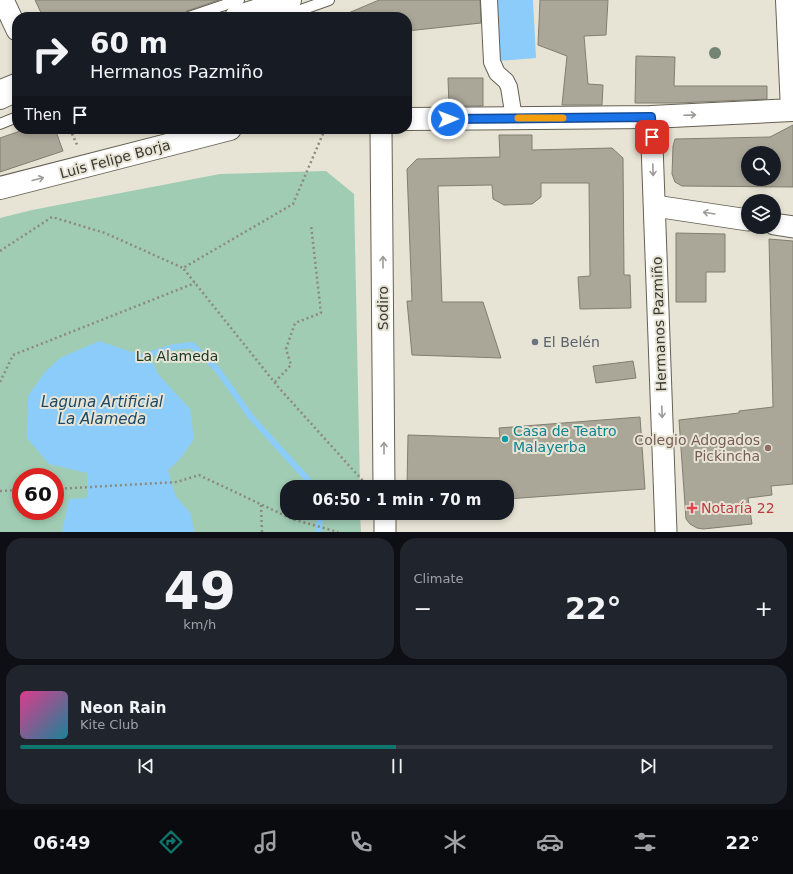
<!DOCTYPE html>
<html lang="en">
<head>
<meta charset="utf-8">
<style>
	:root { --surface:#171b24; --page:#20242c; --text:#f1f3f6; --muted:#9ea1a6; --line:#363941; --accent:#0f766e }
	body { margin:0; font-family:"DejaVu Sans",sans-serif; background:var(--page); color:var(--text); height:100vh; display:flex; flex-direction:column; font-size:15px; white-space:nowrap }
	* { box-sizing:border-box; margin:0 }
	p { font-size:13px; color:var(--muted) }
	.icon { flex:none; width:22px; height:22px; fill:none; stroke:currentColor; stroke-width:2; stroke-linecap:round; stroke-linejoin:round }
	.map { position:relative; height:532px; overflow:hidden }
	.drawer { display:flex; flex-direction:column; gap:6px; padding:6px; background:#0d0f14; flex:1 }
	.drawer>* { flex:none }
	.top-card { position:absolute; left:12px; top:12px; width:400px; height:122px; border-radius:16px; box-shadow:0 2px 6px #0003; background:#171b24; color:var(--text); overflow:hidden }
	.fabs { position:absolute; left:741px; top:146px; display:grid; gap:8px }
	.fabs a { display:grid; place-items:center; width:40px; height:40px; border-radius:50%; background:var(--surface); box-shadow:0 2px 6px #0003; font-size:20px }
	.speed { position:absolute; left:12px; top:468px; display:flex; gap:8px; font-size:20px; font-weight:700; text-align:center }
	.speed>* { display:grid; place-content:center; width:52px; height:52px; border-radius:50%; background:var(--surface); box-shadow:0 2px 6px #0003; line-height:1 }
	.speed .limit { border:6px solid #d22; background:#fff; color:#111 }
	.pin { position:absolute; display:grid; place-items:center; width:34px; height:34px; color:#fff; margin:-17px; border-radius:8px; box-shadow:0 2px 6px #0006 }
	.me { position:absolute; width:44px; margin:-22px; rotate:89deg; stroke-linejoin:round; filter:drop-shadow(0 0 3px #0008) }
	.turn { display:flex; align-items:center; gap:14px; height:84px; padding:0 12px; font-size:18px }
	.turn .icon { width:52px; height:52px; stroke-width:2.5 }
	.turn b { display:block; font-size:28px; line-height:34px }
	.then { display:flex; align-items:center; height:38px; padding:0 12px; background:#0003; gap:8px; font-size:15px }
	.big { font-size:30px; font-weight:700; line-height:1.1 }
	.drawer .card { flex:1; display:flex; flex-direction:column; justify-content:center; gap:6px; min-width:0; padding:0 14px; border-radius:16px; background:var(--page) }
	.drawer .dial { align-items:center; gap:0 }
	.dial b { font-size:52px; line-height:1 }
	.song { display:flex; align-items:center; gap:12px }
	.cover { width:48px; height:48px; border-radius:6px; background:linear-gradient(135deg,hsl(330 70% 55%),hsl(190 70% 35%)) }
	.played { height:4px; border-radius:2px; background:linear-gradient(90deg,var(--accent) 50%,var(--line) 50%) }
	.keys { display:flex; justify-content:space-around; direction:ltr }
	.heat { display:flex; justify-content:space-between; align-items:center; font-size:22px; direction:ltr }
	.drawer .tiles { flex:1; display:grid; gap:6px; grid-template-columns:1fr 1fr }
	.card:last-child { grid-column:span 2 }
	.trip { position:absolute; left:280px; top:480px; width:234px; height:40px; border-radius:16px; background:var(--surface); box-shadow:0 2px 6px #0003; font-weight:700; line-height:40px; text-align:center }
	.tabs { display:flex; height:64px; justify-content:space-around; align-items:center; background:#090b0e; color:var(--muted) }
	.tabs .icon { width:28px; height:28px }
	.tabs .selected { color:var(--accent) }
	.tabs b { font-size:18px; color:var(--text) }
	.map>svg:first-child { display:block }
	.green { fill:#a0ccb3; fill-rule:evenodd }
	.water { fill:#8cccfb }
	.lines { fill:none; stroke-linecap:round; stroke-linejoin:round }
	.stream { stroke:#8cccfb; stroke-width:6 }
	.building { fill:#aaa799; stroke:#817e70; fill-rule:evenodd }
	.service-casing { stroke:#646153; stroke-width:12 }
	.pedestrian-casing { stroke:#646153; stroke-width:18 }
	.minor-casing { stroke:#646153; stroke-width:23 }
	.primary-casing { stroke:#646153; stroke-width:24 }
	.path { stroke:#8c8a80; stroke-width:2.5; stroke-dasharray:2 3; stroke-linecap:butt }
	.service { stroke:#fff; stroke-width:10 }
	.pedestrian { stroke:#fff; stroke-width:16 }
	.minor { stroke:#fff; stroke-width:21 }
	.primary { stroke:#fff; stroke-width:22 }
	.tree { fill:#748475 }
	.oneway { stroke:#9c9b98 }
	.route-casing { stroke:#114b97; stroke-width:10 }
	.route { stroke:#1a73e8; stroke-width:7 }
	.slow { stroke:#f59e0b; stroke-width:7 }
	.worship-dot { fill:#6b7280; stroke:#e7e4d5; stroke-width:1.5 }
	.culture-dot { fill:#0f9aa8; stroke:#e7e4d5; stroke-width:1.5 }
	.education-dot { fill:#8d6e63; stroke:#e7e4d5; stroke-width:1.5 }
	.health-dot { fill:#e0444e; stroke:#e7e4d5; stroke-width:1.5 }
	.labels { text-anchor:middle; stroke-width:4; stroke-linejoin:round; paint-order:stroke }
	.street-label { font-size:14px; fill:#393731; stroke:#e7e4d5 }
	.worship-label { font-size:14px; fill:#5b616d; stroke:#e7e4d5; text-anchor:start }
	.park-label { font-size:14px; fill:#163626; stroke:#e7e4d5 }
	.culture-label { font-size:14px; fill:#0d838f; stroke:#e7e4d5; text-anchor:start }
	.education-label { font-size:14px; fill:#785e54; stroke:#e7e4d5; text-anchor:end }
	.health-label { font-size:14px; fill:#be3a42; stroke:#e7e4d5; text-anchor:start }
	.water-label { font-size:15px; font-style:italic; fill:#194968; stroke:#e7e4d5 }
</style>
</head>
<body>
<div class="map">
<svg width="793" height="532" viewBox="0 0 793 532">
	<rect width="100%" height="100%" fill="#e7e4d5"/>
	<!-- green -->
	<path class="green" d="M 326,171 L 354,194 L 360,487 L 287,487 L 287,513 L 360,513 L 361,532 L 0,532 L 0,218 L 32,210 L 220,174 ZM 21,477 L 55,477 L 55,511 L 21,511 Z"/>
	<!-- water -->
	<g class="water">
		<path d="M 493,0 L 533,0 L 536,58 L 497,61 Z"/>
		<path d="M 99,341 L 144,356 L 153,363 L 158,374 L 190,409 L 194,439 L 180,459 L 168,470 L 175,495 L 191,514 L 194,532 L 62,532 L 69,499 L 87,498 L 87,473 L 49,464 L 27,438 L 28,396 L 44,373 L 60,358 Z"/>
	</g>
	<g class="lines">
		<!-- stream -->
		<g class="stream">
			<path d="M 144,356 L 174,347 L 192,345 L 217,369 L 251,417 L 308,480 L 312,487"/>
			<path d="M 318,532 L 321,513"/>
		</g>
	</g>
	<!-- building -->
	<g class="building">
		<path d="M 35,0 L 219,0 L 187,11 L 178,17 L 43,17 Z"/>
		<path d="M 379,0 L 480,0 L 481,23 L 407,31 L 407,17 L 339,17 Z"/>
		<path d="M 540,0 L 608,0 L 606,35 L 584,36 L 588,84 L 603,85 L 602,105 L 562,105 L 567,56 L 538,45 Z"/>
		<path d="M 636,56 L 675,57 L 674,86 L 767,86 L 767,99 L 677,103 L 635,103 Z"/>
		<path d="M 448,78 L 483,78 L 483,106 L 449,106 Z"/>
		<path d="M 793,125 L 793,187 L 682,186 L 675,182 L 672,174 L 673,146 L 675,139 L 770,137 ZM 748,153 L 774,153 L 774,179 L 748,179 Z"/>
		<path d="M 26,129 L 55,129 L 63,151 L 0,172 L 0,138 Z"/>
		<path d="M 499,135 L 532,135 L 532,150 L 612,148 L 623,158 L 624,275 L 630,275 L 631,308 L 580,309 L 578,277 L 590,276 L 589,183 L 541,183 L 541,197 L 532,204 L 504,205 L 493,199 L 492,185 L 438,186 L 442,302 L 483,302 L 501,358 L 412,355 L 407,301 L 412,301 L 407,169 L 417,159 L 500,157 Z"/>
		<path d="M 676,233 L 725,234 L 725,272 L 706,272 L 706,302 L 676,302 Z"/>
		<path d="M 769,239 L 793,241 L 793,484 L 771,486 L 772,495 L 748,498 L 752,524 L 703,529 L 697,528 L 690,524 L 686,519 L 679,420 L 739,413 L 739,411 L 773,407 Z"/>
		<path d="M 633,361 L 636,378 L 596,383 L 593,366 Z"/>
		<path d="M 640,417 L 645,489 L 507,499 L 507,487 L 407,487 L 408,435 L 500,438 L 499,428 Z"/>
	</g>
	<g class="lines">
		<defs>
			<g id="service">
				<path d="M 189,17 L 239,0"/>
				<path d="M 281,17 L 329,0"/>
				<path d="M 0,85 L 17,78"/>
				<path d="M 0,124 L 17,117"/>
			</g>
			<path id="pedestrian" d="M 489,0 L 492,62 L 497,73 L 506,81 L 509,87 L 514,118"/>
			<g id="minor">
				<path d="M 3,0 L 17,30"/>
				<path d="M 651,117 L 666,532"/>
				<path d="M 381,129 L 384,487"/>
				<path d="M 655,206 L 748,220"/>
				<path d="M 774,224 L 793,227"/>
				<path d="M 385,513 L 385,532"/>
			</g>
			<g id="primary">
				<path d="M 236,17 L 290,0"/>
				<path d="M 0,98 L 17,90"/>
				<path d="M 407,119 L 651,117 L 792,110 L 787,0"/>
				<path d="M 0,188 L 230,129"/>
			</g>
		</defs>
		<!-- service casing -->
		<use href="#service" class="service-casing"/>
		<!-- pedestrian casing -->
		<use href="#pedestrian" class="pedestrian-casing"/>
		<!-- minor casing -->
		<use href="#minor" class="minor-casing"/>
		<!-- primary casing -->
		<use href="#primary" class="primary-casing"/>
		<!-- path -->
		<g class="path">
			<path d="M 70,129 L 78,147"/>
			<path d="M 325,129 L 293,204 L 183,268 L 279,388 L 363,481"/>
			<path d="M 0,251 L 52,217 L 105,233 L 183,268"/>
			<path d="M 0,382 L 13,355 L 195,283"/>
			<path d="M 275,382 L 291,365 L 286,349 L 295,323 L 321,313 L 311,225"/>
			<path d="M 55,489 L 177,482 L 199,475 L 292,519 L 338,532"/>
			<path d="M 0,491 L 21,490"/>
			<path d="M 261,505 L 262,532"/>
		</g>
		<!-- service -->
		<use href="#service" class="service"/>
		<!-- pedestrian -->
		<use href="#pedestrian" class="pedestrian"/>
		<!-- minor -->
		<use href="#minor" class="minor"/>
		<!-- primary -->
		<use href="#primary" class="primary"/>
	</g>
	<!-- trees -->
	<circle class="tree" cx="715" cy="53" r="6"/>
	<!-- one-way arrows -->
	<defs><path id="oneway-shaft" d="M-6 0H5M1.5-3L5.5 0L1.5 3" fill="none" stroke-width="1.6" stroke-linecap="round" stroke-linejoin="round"/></defs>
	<g class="oneway">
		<use href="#oneway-shaft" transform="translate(690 115) rotate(-2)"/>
		<use href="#oneway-shaft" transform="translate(653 170) rotate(88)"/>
		<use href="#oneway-shaft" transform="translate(38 179) rotate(-14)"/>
		<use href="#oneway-shaft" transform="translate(709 213) rotate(-171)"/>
		<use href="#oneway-shaft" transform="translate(383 262) rotate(-90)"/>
		<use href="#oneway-shaft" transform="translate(662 412) rotate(88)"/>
		<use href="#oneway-shaft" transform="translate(384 448) rotate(-90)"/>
	</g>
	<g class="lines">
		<defs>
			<path id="route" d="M 448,119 L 651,117 L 652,137"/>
		</defs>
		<!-- route casing -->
		<use href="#route" class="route-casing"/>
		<!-- route -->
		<use href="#route" class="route"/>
		<!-- slow -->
		<path class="slow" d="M 518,118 L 563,118"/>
	</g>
	<!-- markers -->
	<circle class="worship-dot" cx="535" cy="342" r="4"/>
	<circle class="culture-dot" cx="505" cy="439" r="4"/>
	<circle class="education-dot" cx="768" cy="448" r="4"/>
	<path class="health-dot" d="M690 502h4v4h4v4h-4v4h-4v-4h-4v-4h4z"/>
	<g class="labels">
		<!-- street labels -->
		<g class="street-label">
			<text transform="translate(115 159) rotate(-15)" y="5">Luis Felipe Borja</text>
			<text transform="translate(383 308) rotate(-90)" y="5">Sodiro</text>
			<text transform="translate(659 324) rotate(-92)" y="5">Hermanos Pazmiño</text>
		</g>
		<!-- worship labels -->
		<g class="worship-label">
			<text x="543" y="347">El Belén</text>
		</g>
		<!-- park labels -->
		<g class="park-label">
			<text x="177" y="361">La Alameda</text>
		</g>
		<!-- culture labels -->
		<g class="culture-label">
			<text x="513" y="436">Casa de Teatro<tspan x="513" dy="16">Malayerba</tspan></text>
		</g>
		<!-- education labels -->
		<g class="education-label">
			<text x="760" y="445">Colegio Adogados<tspan x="760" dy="16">Pickincha</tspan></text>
		</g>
		<!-- health labels -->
		<g class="health-label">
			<text x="701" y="513">Notaría 22</text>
		</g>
		<!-- water labels -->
		<g class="water-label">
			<text x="102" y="407">Laguna Artificial<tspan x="102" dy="17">La Alameda</tspan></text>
		</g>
	</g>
</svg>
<div class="fabs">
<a><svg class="icon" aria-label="search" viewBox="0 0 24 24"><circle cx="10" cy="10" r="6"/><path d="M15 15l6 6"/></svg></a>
<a><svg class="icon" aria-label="layers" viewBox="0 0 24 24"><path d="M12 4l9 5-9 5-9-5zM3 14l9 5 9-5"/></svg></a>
</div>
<div class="speed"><div class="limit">60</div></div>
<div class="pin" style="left:652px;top:137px;background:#d93025"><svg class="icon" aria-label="arrive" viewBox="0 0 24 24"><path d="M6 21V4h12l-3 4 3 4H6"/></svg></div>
<svg class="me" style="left:448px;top:119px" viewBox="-20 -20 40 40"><circle r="17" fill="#1a73e8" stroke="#fff" stroke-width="3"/><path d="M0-11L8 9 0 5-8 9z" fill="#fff"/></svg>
<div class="trip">06:50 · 1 min · 70 m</div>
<div class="top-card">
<div class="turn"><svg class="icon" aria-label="right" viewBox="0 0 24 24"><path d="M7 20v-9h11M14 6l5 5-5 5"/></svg><div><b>60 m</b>Hermanos Pazmiño</div></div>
<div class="then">Then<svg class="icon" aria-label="arrive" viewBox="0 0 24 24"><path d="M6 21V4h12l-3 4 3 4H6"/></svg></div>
</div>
</div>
<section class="drawer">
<div class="tiles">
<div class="card dial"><b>49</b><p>km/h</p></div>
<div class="card"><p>Climate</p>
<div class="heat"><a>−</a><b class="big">22°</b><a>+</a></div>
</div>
<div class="card">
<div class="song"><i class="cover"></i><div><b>Neon Rain</b><p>Kite Club</p></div></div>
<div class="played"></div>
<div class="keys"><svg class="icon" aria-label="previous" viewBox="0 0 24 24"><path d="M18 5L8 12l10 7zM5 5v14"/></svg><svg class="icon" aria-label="pause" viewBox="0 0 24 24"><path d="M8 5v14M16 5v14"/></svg><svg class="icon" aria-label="next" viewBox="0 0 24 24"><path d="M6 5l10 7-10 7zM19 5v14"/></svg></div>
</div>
</div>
</section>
<nav class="tabs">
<b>06:49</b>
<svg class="icon selected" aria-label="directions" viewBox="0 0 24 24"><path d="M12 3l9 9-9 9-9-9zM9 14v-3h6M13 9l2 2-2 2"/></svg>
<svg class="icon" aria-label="music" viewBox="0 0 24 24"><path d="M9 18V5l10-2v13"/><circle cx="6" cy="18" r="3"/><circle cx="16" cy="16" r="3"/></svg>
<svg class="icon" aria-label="phone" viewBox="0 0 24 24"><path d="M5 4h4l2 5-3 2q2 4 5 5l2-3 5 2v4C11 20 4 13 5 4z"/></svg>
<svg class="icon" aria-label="climate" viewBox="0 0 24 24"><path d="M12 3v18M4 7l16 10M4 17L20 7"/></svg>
<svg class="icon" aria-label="car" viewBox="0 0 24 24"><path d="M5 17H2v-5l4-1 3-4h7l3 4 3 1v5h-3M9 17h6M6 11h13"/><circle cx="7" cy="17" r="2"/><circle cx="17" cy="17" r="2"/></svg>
<svg class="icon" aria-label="filters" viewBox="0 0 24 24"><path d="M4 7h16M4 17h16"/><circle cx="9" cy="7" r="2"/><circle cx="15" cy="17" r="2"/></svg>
<b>22°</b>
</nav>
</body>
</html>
